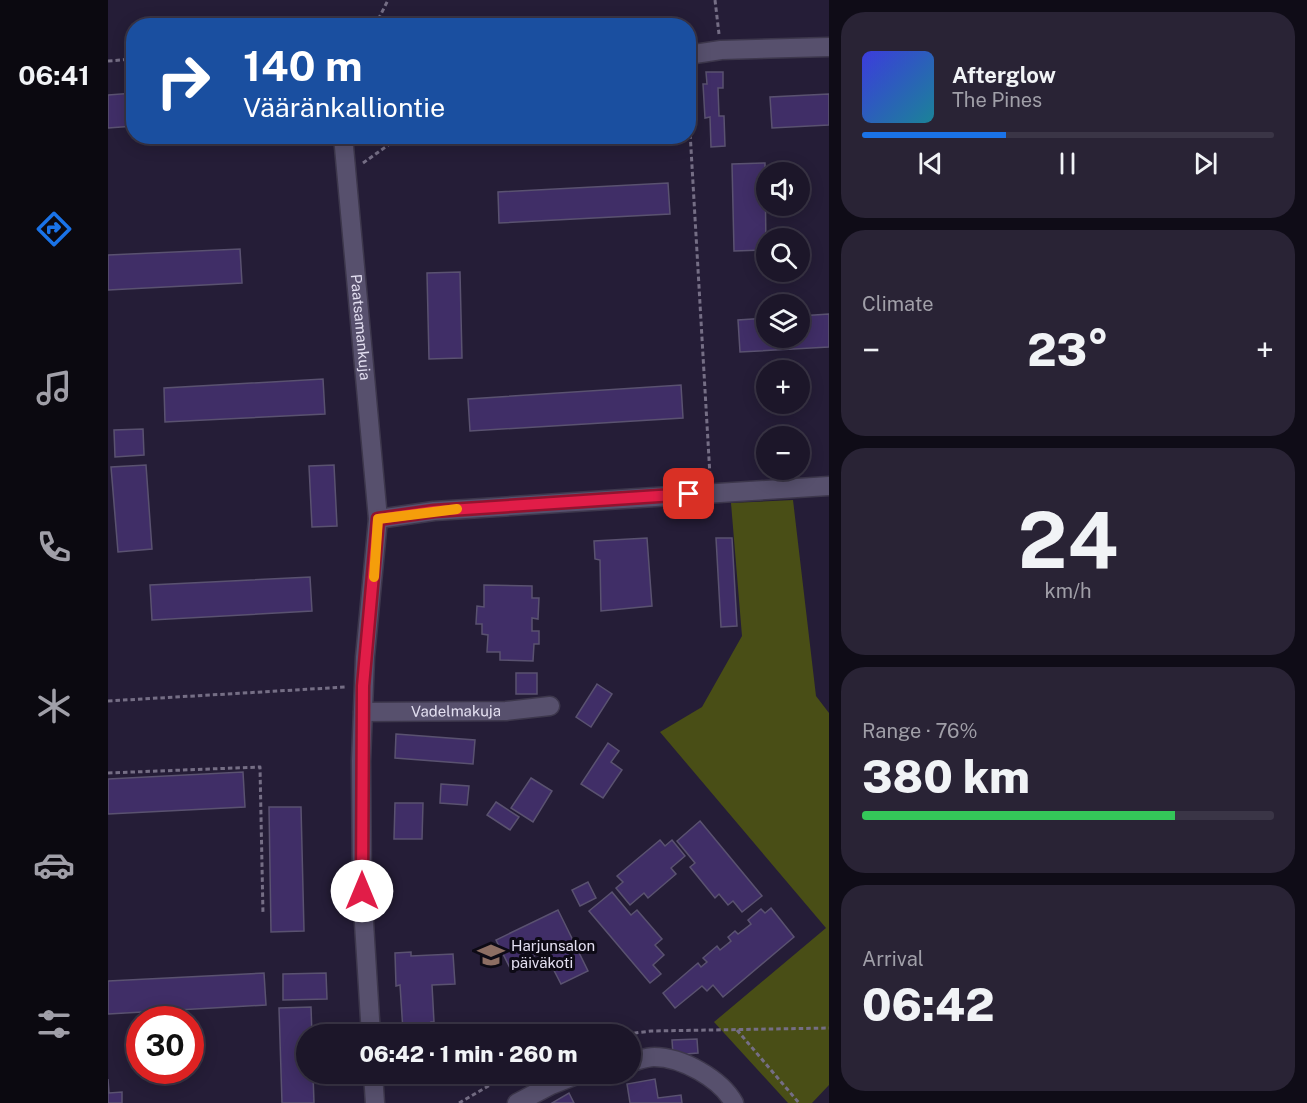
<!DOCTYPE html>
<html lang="en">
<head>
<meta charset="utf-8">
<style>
	:root { --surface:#1c1629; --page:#292335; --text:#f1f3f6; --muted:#a09fa8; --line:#3a3546; --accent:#1a73e8 }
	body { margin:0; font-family:"Public Sans",sans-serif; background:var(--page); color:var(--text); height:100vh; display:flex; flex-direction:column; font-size:22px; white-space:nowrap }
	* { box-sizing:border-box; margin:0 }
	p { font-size:20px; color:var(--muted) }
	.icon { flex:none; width:33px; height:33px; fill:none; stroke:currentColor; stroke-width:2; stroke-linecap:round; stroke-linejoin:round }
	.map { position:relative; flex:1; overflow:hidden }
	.panel { display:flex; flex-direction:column; gap:12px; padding:12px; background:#0f0c17; width:478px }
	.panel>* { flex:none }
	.hud { position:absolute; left:18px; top:18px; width:570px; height:126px; border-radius:24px; box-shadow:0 3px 15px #0003,0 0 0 2px var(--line); background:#1a4fa0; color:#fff; overflow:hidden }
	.buttons { position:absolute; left:648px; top:162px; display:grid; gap:12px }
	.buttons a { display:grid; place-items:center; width:54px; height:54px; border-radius:50%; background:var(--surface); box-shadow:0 3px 15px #0003,0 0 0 2px var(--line); font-size:30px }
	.speed { position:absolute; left:18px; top:1006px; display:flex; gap:12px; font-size:30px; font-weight:700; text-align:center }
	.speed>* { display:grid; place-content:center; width:78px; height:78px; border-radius:50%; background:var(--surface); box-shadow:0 3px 15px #0003,0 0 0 2px var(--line); line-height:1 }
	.speed .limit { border:9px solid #d22; background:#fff; color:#111 }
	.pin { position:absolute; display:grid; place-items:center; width:51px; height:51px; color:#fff; margin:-26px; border-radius:12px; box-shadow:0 3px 9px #0006 }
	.me { position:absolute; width:66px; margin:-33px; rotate:0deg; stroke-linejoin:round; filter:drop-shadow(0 0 4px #0008) }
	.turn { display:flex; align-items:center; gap:21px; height:126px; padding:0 18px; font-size:27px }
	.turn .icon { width:78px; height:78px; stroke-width:2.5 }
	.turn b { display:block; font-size:42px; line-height:51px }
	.big { font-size:45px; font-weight:800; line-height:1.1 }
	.panel .widget { flex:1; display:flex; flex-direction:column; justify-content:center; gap:9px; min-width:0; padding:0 21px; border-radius:24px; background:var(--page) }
	.panel .dial { align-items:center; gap:0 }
	.dial b { font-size:78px; line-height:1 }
	.song { display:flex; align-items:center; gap:18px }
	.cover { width:72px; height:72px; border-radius:9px; background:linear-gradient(135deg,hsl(240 70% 55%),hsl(190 70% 35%)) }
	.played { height:6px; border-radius:3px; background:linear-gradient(90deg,var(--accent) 35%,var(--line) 35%) }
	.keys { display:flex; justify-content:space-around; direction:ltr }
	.heat { display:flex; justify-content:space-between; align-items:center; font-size:33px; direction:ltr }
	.charge { height:9px; border-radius:4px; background:linear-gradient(90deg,#34c759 76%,var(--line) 0) }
	.trip { position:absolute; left:188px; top:1024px; width:345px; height:60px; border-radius:30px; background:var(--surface); box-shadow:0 3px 15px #0003,0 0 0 2px var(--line); font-weight:800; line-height:60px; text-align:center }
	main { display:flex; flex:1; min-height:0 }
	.menu { display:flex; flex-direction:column; width:108px; justify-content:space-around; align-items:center; background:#0b0910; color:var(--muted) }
	.menu .icon { width:42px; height:42px }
	.menu .selected { color:var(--accent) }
	.menu b { font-size:27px; color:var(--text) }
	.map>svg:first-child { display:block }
	.forest { fill:#494e16 }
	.building { fill:#402e67; stroke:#5a5270; stroke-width:1.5 }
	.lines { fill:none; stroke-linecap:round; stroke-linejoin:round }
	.minor-casing { stroke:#3d374c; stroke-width:21 }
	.path { stroke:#756e85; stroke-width:3; stroke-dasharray:4.5 3; stroke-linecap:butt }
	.minor { stroke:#57506d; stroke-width:18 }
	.route-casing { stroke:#92132f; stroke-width:15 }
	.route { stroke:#e11d48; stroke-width:10 }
	.slow { stroke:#f59e0b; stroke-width:10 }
	.labels { text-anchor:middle; stroke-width:6; stroke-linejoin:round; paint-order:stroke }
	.street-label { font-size:15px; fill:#e3dff1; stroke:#0d0a15 }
	.poi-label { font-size:15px; fill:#e3dff1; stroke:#0d0a15; text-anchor:start }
</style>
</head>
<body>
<main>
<nav class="menu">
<b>06:41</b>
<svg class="icon selected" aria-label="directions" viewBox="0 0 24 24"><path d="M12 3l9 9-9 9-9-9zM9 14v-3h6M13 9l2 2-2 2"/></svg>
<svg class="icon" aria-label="music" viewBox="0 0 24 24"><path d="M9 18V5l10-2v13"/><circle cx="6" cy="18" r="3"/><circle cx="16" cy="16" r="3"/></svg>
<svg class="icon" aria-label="phone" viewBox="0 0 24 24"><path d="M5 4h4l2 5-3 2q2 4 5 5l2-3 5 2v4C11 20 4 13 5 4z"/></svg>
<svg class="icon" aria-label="climate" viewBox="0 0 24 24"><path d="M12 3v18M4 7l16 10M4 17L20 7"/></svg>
<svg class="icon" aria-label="car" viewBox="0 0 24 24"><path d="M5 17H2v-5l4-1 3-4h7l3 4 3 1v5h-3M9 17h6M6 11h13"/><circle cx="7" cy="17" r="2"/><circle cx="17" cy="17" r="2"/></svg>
<svg class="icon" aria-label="filters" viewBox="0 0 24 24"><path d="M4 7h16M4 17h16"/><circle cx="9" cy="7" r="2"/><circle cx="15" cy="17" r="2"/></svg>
</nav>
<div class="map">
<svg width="721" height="1103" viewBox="0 0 721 1103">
	<rect width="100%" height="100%" fill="#251d37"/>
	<!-- forest -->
	<path class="forest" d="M 685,500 L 708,696 L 721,713 L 721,1085 L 704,1103 L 680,1103 L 606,1022 L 718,928 L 552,732 L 594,707 L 634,636 L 623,503 Z"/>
	<!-- building -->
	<g class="building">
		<path d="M 598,72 L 615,72 L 615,88 L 610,88 L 611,116 L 616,116 L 617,146 L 603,147 L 602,117 L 597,118 L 595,84 L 599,84 Z"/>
		<path d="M 26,93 L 26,126 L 0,128 L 0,95 Z"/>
		<path d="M 721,94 L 721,125 L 664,128 L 662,97 Z"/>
		<path d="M 657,163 L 658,250 L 626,251 L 624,164 Z"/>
		<path d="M 560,183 L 562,214 L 391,223 L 390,192 Z"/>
		<path d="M 132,249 L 134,283 L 0,290 L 0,255 Z"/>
		<path d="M 352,272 L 354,358 L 321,359 L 319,273 Z"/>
		<path d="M 721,314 L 721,347 L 632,352 L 630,320 L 658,318 L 658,338 L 692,338 L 692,316 Z"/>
		<path d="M 215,379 L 217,414 L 57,422 L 56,388 Z"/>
		<path d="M 573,385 L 575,418 L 362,431 L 360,399 Z"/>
		<path d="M 35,429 L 36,455 L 7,457 L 6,430 Z"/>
		<path d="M 38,465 L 44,549 L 10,552 L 3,467 Z"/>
		<path d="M 226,465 L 229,526 L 204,527 L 201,466 Z"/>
		<path d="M 539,538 L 544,606 L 493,611 L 492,560 L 487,559 L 486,541 Z"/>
		<path d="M 608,538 L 624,538 L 629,626 L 613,627 Z"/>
		<path d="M 202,577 L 204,611 L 44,620 L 42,585 Z"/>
		<path d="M 376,585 L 424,586 L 424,598 L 431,598 L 430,619 L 424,618 L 424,631 L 431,631 L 431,644 L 426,644 L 425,661 L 392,660 L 392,652 L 379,652 L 380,635 L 374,634 L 374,624 L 368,624 L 369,606 L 376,607 Z"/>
		<rect x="408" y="673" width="21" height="21"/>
		<path d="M 489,684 L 504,694 L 483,727 L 468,717 Z"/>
		<path d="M 288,734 L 367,740 L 365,764 L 287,758 Z"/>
		<path d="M 500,743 L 511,751 L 503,762 L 514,770 L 495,798 L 473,784 Z"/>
		<path d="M 135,772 L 137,807 L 0,814 L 0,779 Z"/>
		<path d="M 423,778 L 444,791 L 425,822 L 403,808 Z"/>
		<path d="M 333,784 L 361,786 L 359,805 L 332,803 Z"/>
		<path d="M 388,802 L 411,817 L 402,830 L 379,815 Z"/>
		<path d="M 287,803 L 315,803 L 314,839 L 286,839 Z"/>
		<path d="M 161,807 L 193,807 L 196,931 L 163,932 Z"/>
		<path d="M 592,821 L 654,896 L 634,912 L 625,901 L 620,905 L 611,894 L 607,898 L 582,867 L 587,863 L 569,841 Z"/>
		<path d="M 552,840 L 557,846 L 564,840 L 577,856 L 563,868 L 568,874 L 540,898 L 536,893 L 522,905 L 508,888 L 515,882 L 509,876 Z"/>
		<path d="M 480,882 L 488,898 L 472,906 L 464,890 Z"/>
		<path d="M 504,892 L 523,915 L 529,910 L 554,939 L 547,945 L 556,955 L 545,965 L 553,974 L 542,983 L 481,911 Z"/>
		<path d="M 663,908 L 686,937 L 615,997 L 605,985 L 599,991 L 594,986 L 567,1008 L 555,993 L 590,963 L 593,967 L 599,962 L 595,958 L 609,946 L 612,950 L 623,941 L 620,937 L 627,931 L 630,934 L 643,924 L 640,920 L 653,909 L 657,913 Z"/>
		<path d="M 450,910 L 480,971 L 453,984 L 436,951 L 402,968 L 388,940 Z"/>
		<path d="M 303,952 L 303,956 L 345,954 L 347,984 L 324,985 L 326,1022 L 323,1022 L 323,1035 L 291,1035 L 291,1032 L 295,1031 L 292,985 L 288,986 L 287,953 Z"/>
		<path d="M 156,973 L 158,1005 L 0,1014 L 0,981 Z"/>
		<path d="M 218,973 L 219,999 L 175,1000 L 175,974 Z"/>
		<path d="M 203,1007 L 204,1035 L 198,1035 L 198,1074 L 205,1074 L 206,1103 L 174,1103 L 171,1008 Z"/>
		<path d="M 589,1039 L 590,1053 L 565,1055 L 564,1040 Z"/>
		<path d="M 0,1079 L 1,1093 L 14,1092 L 14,1103 L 0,1103 Z"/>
		<path d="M 547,1079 L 550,1098 L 573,1095 L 574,1103 L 522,1103 L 519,1084 Z"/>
		<path d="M 461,1093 L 466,1103 L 444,1103 Z"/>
	</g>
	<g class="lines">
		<defs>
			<g id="minor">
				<path d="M 580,55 L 613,50 L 721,47"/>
				<path id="s1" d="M 235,136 L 270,519 L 257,657 L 253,761 L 254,891 L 263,1035"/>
				<path d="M 270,519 L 326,511 L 721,486"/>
				<path id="s2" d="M 255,712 L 398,711 L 442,706"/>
				<path d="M 522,1062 C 529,1061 538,1057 546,1057 C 574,1057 613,1079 626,1103"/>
				<path d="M 265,1074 L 267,1103"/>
				<path d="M 409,1103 L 443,1085 L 471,1074"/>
			</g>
		</defs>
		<!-- minor casing -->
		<use href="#minor" class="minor-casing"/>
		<!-- path -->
		<g class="path">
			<path d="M 607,0 L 611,34"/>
			<path d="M 267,26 L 280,0"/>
			<path d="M 0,61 L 26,59"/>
			<path d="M 580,97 L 602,476"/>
			<path d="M 255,163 L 293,136"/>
			<path d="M 0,701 L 238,687"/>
			<path d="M 0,773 L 152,767 L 155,914"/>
			<path d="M 629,1030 L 691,1103"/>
			<path d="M 511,1035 L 543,1031 L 721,1028"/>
			<path d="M 351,1103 L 401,1074"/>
		</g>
		<!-- minor -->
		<use href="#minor" class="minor"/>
	</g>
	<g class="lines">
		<defs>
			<path id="route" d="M 254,891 L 255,686 L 270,519 L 326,511 L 581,494"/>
		</defs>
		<!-- route casing -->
		<use href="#route" class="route-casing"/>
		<!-- route -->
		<use href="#route" class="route"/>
		<!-- slow -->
		<path class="slow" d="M 266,577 L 270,519 L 349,509"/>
	</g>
	<!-- icons -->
	<defs>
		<symbol id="school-bare" viewBox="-9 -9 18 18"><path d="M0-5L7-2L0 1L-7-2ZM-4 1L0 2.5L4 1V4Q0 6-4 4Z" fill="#8d6e63" stroke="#0d0a15" stroke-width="2.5" paint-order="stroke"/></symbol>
	</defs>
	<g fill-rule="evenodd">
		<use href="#school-bare" x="364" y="936" width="38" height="38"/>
	</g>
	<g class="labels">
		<!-- street labels -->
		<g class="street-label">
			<text dy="5" stroke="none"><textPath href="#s1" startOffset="192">Paatsamankuja</textPath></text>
			<text dy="5" stroke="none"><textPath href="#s2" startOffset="93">Vadelmakuja</textPath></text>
		</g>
		<!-- poi labels -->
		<g class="poi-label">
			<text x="403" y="951">Harjunsalon<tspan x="403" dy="17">päiväkoti</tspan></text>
		</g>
	</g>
</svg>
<div class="buttons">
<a><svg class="icon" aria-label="sound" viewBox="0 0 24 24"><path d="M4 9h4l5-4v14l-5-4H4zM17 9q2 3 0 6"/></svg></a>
<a><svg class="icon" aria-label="search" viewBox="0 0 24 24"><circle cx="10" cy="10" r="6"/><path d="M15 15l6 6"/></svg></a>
<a><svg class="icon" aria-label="layers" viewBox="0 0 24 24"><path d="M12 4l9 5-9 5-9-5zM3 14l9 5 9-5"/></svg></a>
<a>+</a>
<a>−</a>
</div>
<div class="speed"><div class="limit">30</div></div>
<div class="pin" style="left:581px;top:494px;background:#d93025"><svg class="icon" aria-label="arrive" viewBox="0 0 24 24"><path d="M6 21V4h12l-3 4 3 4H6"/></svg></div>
<svg class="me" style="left:254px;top:891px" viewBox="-20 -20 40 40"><circle r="19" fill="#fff"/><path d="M0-13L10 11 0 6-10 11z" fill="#e11d48"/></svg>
<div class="trip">06:42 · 1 min · 260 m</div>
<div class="hud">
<div class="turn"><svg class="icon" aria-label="right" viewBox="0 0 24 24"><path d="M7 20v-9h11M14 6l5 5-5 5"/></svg><div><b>140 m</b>Vääränkalliontie</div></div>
</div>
</div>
<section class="panel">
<div class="widget">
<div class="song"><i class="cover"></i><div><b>Afterglow</b><p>The Pines</p></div></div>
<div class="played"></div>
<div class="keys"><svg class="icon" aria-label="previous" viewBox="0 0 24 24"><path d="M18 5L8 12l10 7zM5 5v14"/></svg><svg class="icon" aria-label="pause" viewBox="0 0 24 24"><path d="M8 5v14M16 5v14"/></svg><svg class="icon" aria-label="next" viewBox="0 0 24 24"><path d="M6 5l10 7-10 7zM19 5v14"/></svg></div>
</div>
<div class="widget"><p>Climate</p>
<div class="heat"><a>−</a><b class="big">23°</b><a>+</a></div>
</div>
<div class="widget dial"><b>24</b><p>km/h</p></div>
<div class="widget"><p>Range · 76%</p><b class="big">380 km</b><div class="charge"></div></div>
<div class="widget"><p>Arrival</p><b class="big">06:42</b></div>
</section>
</main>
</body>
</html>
